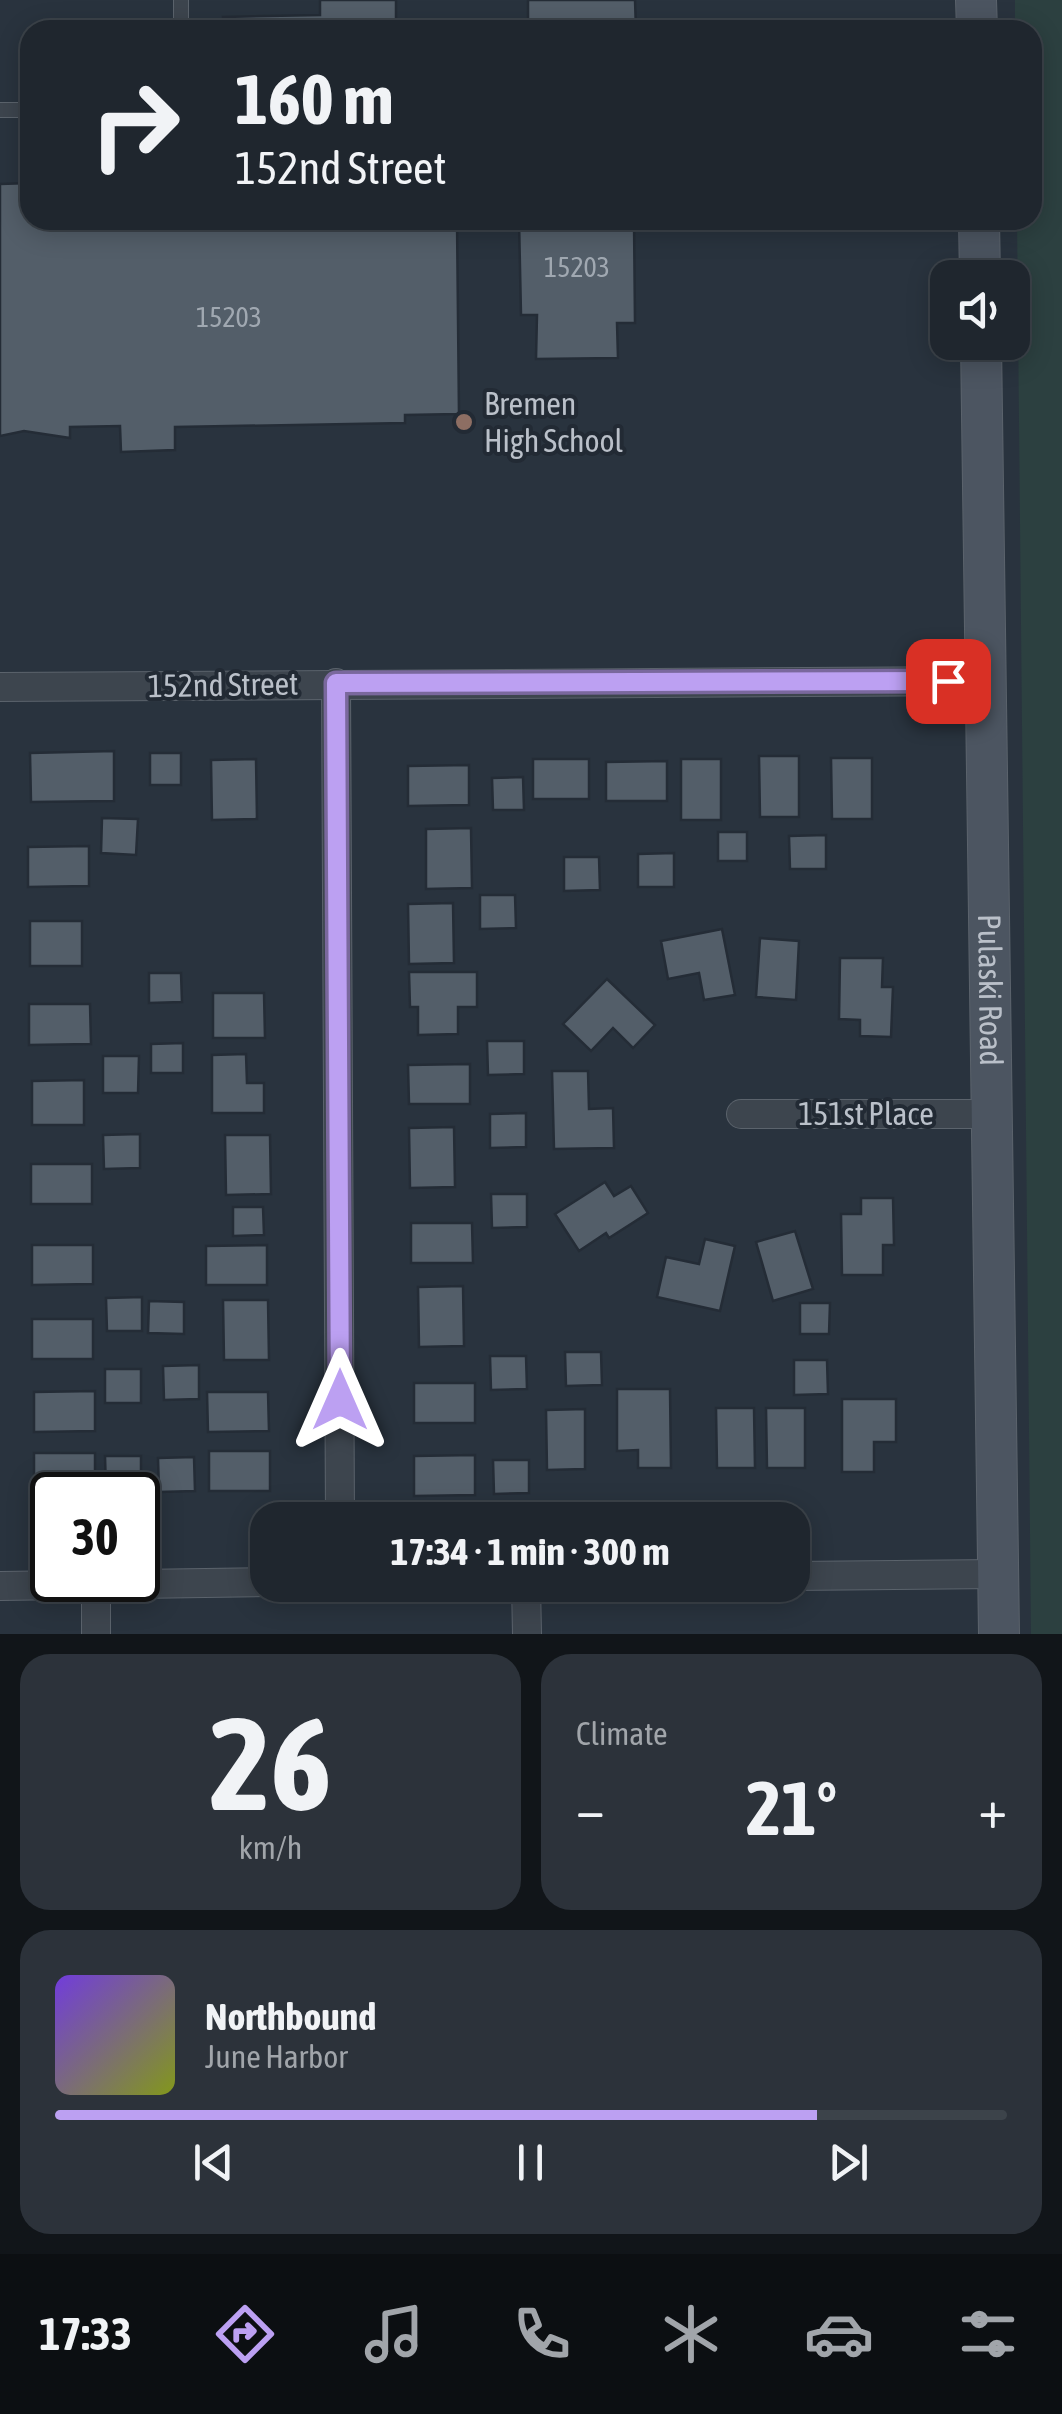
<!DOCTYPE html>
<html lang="en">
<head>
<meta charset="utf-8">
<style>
	:root { --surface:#1f262e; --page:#2c323a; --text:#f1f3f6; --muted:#a1a5aa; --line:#3c434a; --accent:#bca0f2 }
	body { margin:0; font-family:"Asap Condensed",sans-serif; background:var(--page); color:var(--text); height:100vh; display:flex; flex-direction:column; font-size:38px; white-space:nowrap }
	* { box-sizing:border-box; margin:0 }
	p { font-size:32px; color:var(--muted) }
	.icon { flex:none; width:55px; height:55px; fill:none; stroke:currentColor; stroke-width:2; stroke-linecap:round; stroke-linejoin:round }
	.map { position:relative; height:1634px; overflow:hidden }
	.side { display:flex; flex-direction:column; gap:20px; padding:20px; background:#111519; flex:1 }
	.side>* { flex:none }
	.hud { position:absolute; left:20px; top:20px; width:1022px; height:210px; border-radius:30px; box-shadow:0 5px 25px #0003,0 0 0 2px var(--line); background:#1f262e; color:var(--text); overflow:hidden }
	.buttons { position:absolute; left:930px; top:260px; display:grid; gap:20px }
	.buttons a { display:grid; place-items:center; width:100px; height:100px; border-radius:20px; background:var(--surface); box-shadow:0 5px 25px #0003,0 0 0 2px var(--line); font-size:50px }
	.speed { position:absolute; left:30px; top:1472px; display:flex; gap:20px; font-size:50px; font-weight:700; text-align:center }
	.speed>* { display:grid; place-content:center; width:130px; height:130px; border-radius:50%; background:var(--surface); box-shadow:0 5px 25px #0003,0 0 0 2px var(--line); line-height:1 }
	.speed .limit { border:5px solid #111; border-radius:15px; background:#fff; color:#111 }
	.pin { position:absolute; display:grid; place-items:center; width:85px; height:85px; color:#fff; margin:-42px; border-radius:20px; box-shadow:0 5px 15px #0006 }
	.me { position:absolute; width:110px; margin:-55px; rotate:0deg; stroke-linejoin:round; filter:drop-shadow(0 0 8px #0008) }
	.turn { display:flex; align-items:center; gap:35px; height:210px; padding:0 50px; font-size:45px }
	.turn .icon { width:130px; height:130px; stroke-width:2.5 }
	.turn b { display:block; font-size:70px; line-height:85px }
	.big { font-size:75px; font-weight:700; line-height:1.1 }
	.side .tile { flex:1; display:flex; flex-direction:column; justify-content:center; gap:15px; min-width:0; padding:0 35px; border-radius:30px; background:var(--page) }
	.side .dial { align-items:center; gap:0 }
	.dial b { font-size:130px; line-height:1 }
	.song { display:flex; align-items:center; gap:30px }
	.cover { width:120px; height:120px; border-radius:15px; background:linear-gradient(135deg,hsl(260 70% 55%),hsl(70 70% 35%)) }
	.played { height:10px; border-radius:5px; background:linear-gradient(90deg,var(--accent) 80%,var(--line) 80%) }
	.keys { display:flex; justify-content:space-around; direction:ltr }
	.heat { display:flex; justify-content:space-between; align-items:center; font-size:55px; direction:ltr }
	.side .tiles { flex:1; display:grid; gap:20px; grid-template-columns:1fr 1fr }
	.tile:last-child { grid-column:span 2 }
	.trip { position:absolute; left:250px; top:1502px; width:560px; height:100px; border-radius:30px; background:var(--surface); box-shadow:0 5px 25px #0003,0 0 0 2px var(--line); font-weight:700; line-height:100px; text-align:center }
	.tab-bar { display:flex; height:160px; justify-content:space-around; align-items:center; background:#0c0f12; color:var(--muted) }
	.tab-bar .icon { width:70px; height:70px }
	.tab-bar .current { color:var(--accent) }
	.tab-bar b { font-size:45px; color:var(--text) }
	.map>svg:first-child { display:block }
	.green { fill:#2c4040 }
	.building { fill:#535e69; stroke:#242c36; stroke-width:2.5 }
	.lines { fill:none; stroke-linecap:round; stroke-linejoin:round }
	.lane-casing { stroke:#5b636c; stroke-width:16 }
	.street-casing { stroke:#5b636c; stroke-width:30 }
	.secondary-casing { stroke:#5b636c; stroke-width:42 }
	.lane { stroke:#3d454e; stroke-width:14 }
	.street { stroke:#3d454e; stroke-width:28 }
	.secondary { stroke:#4c5561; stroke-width:40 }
	.route-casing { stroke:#7a689d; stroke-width:25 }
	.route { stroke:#bca0f2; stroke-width:18 }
	.education-dot { fill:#8d6e63; stroke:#222a34; stroke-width:4 }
	.labels { text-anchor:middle; stroke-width:8; stroke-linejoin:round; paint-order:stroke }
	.number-label { font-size:28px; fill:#a0a8b1 }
	.poi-label { font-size:32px; fill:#bac0c9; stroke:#222a34; text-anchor:start }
	.street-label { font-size:32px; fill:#bac0c9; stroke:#222a34 }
</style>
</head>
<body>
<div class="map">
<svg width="1062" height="1634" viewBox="0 0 1062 1634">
	<rect width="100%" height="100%" fill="#29333e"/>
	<!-- green -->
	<path class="green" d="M 1015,0 L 1062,0 L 1062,1634 L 1031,1634 L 1017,220 L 1032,220 L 1032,30 L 1015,30 Z"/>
	<!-- building -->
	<g class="building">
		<path d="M 320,0 L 396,0 L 396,30 L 223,30 L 223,17 L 320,15 Z"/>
		<path d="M 528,0 L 635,0 L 636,30 L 528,30 Z"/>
		<path d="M 30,183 L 30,220 L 457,220 L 459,414 L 405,415 L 405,423 L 175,427 L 175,450 L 121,452 L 120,426 L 70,427 L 70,438 L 24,431 L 0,436 L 0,184 Z"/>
		<path d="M 519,220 L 634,220 L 635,323 L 617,323 L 618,358 L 536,359 L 537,315 L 521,315 Z"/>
		<path d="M 114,751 L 114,801 L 31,802 L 30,753 Z"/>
		<rect x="150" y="753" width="31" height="32"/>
		<path d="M 759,756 L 799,756 L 799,817 L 760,817 Z"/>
		<path d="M 831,758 L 872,758 L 872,819 L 832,819 Z"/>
		<path d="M 256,759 L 257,819 L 212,820 L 211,760 Z"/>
		<rect x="533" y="759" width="56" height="40"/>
		<rect x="681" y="759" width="40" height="61"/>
		<path d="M 667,761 L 667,801 L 606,801 L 606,762 Z"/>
		<path d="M 469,765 L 469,805 L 408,806 L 408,766 Z"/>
		<path d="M 523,777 L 524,810 L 493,810 L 492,778 Z"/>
		<path d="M 102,818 L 138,819 L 136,855 L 101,853 Z"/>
		<path d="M 471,828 L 472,888 L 426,889 L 426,829 Z"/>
		<rect x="718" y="832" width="29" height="29"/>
		<path d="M 826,835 L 826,869 L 790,869 L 789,836 Z"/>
		<path d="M 89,846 L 89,886 L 28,887 L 28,847 Z"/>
		<path d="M 674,853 L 674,887 L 638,887 L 638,854 Z"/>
		<path d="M 564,857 L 599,857 L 600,890 L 564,891 Z"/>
		<path d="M 480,895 L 515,895 L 516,928 L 480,929 Z"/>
		<path d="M 453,903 L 454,963 L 409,964 L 408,904 Z"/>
		<rect x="30" y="921" width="52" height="45"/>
		<path d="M 722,929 L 735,995 L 704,1000 L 699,973 L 668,979 L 661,941 Z"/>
		<path d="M 760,938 L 799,941 L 796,1000 L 756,997 Z"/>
		<path d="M 840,958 L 883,958 L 882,987 L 893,987 L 891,1037 L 860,1036 L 860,1020 L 839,1019 Z"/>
		<path d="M 409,972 L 477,972 L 477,1007 L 458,1007 L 458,1034 L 418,1035 L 418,1007 L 410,1007 Z"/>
		<path d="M 149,973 L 181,973 L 182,1002 L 149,1003 Z"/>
		<path d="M 607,979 L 655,1025 L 633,1048 L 613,1028 L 591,1051 L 563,1024 Z"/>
		<path d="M 213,993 L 264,993 L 265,1038 L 213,1038 Z"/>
		<path d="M 29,1004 L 90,1004 L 91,1044 L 29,1045 Z"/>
		<path d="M 487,1041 L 524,1041 L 524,1074 L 488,1075 Z"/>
		<path d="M 183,1043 L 183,1073 L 151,1073 L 151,1044 Z"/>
		<path d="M 246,1054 L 247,1083 L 264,1083 L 264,1113 L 212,1113 L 212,1055 Z"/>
		<path d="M 103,1056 L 139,1056 L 138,1093 L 103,1093 Z"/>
		<path d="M 470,1064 L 470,1104 L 409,1104 L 408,1065 Z"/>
		<path d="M 552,1071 L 588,1071 L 589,1109 L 613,1108 L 614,1148 L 554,1149 Z"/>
		<path d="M 84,1080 L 84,1125 L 32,1125 L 32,1081 Z"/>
		<path d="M 526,1113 L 526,1147 L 490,1148 L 490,1114 Z"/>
		<path d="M 454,1127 L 455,1187 L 410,1188 L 409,1128 Z"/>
		<path d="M 140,1134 L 140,1168 L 104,1169 L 103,1135 Z"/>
		<path d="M 225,1135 L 270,1135 L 271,1194 L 226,1195 Z"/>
		<rect x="31" y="1164" width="61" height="40"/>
		<path d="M 605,1182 L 614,1196 L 631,1186 L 648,1213 L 609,1238 L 606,1233 L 579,1251 L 555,1214 Z"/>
		<path d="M 491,1194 L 527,1194 L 527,1227 L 492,1228 Z"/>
		<path d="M 861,1198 L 893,1198 L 894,1245 L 883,1245 L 883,1275 L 842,1275 L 841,1214 L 861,1214 Z"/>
		<path d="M 233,1207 L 263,1207 L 264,1235 L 233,1236 Z"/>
		<path d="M 411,1223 L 472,1223 L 473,1263 L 411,1263 Z"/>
		<path d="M 795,1231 L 813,1289 L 773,1301 L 756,1242 Z"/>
		<path d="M 705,1239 L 735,1246 L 720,1311 L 657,1297 L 666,1257 L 699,1264 Z"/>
		<path d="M 32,1245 L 93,1245 L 93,1284 L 32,1285 Z"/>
		<path d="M 267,1245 L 267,1285 L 206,1285 L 206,1246 Z"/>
		<path d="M 463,1286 L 464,1346 L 419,1347 L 418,1287 Z"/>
		<path d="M 142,1297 L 142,1331 L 107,1331 L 106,1298 Z"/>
		<path d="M 223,1300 L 268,1300 L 269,1360 L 224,1360 Z"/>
		<path d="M 149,1301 L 184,1302 L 184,1334 L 148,1333 Z"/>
		<path d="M 800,1303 L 830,1303 L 829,1334 L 800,1334 Z"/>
		<rect x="32" y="1319" width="61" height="40"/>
		<path d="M 565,1352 L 601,1352 L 602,1385 L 566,1386 Z"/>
		<path d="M 490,1356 L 526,1356 L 527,1389 L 491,1390 Z"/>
		<path d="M 794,1360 L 827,1360 L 828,1394 L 794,1395 Z"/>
		<path d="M 199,1365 L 199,1399 L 164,1400 L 163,1366 Z"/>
		<rect x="105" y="1369" width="36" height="34"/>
		<rect x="414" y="1383" width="61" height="40"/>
		<path d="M 617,1389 L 670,1389 L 671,1468 L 638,1468 L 638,1450 L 617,1451 Z"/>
		<path d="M 95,1391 L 95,1431 L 34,1432 L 34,1392 Z"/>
		<path d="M 207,1392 L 268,1392 L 269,1431 L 208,1432 Z"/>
		<path d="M 842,1399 L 896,1399 L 896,1442 L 874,1442 L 874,1472 L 842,1472 Z"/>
		<path d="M 716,1408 L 754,1408 L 755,1468 L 717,1468 Z"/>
		<path d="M 766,1408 L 805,1408 L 805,1468 L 767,1468 Z"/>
		<path d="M 585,1409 L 585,1469 L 547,1470 L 546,1410 Z"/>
		<rect x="209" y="1451" width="61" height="40"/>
		<rect x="34" y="1453" width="61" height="40"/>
		<path d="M 475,1455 L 475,1495 L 414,1496 L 414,1456 Z"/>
		<path d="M 105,1456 L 141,1456 L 141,1489 L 106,1490 Z"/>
		<path d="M 194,1457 L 195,1491 L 159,1492 L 158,1458 Z"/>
		<path d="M 493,1460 L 529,1460 L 529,1493 L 494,1494 Z"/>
	</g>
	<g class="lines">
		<defs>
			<g id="lane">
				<path d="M 181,0 L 181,30"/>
				<path d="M 0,110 L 30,110"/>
			</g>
			<g id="street">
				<path d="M 336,683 L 340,1520"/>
				<path d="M 0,687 L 986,681"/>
				<path d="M 741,1114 L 992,1114"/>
				<path d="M 792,1576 L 998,1574"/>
				<path d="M 526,1585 L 527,1634"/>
				<path d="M 0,1586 L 268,1582"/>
				<path d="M 96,1634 L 96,1584"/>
			</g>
			<g id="secondary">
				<path d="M 976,0 L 977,30"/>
				<path d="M 979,220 L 980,278"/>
				<path id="s1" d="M 981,342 L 999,1634"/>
			</g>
		</defs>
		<!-- lane casing -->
		<use href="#lane" class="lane-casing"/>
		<!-- street casing -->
		<use href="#street" class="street-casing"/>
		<!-- secondary casing -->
		<use href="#secondary" class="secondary-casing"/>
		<!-- lane -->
		<use href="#lane" class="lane"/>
		<!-- street -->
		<use href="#street" class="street"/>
		<!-- secondary -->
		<use href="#secondary" class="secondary"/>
	</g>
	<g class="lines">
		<defs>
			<path id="route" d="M 340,1400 L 336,683 L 948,681"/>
		</defs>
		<!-- route casing -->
		<use href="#route" class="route-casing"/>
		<!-- route -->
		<use href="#route" class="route"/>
	</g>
	<!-- markers -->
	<circle class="education-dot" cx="464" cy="422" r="10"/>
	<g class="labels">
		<!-- number labels -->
		<g class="number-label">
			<text x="577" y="277">15203</text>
			<text x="229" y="327">15203</text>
		</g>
		<!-- poi labels -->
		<g class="poi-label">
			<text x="484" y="415">Bremen<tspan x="484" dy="37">High School</tspan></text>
		</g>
		<!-- street labels -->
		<g class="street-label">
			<text transform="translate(223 685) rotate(-1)" y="11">152nd Street</text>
			<text dy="11" stroke="none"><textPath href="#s1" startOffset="648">Pulaski Road</textPath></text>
			<text x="866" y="1125">151st Place</text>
		</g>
	</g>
</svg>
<div class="buttons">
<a><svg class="icon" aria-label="sound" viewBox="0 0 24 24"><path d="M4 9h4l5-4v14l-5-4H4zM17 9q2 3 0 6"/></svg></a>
</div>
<div class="speed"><div class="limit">30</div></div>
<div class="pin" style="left:948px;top:681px;background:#d93025"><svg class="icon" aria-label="arrive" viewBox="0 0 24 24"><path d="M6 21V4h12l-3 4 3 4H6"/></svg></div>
<svg class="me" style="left:340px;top:1400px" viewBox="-20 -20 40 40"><path d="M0-17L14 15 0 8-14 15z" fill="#bca0f2" stroke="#fff" stroke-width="4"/></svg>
<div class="trip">17:34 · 1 min · 300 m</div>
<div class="hud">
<div class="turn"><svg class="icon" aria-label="right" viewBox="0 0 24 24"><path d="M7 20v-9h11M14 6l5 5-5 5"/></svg><div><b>160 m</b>152nd Street</div></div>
</div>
</div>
<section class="side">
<div class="tiles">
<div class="tile dial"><b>26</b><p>km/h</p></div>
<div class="tile"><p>Climate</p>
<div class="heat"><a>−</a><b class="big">21°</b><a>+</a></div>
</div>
<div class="tile">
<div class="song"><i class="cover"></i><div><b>Northbound</b><p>June Harbor</p></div></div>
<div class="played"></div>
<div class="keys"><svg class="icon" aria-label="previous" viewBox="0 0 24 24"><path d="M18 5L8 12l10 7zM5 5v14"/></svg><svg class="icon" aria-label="pause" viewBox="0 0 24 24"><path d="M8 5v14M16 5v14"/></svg><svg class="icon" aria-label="next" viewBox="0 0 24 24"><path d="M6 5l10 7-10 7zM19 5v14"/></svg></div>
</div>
</div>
</section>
<nav class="tab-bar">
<b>17:33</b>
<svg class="icon current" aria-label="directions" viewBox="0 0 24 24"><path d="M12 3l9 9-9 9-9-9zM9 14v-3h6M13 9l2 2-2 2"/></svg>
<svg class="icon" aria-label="music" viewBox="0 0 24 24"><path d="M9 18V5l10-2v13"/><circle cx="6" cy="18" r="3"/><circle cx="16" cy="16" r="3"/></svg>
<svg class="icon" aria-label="phone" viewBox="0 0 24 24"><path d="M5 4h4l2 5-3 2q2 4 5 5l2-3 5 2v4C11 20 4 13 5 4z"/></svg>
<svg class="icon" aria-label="climate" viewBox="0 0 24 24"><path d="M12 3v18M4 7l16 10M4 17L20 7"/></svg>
<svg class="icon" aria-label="car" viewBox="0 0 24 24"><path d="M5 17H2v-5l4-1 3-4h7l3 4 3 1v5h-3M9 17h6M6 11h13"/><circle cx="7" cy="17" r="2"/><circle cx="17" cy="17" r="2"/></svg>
<svg class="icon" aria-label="filters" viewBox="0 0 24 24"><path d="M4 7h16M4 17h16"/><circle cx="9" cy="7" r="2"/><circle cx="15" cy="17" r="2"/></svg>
</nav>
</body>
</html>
